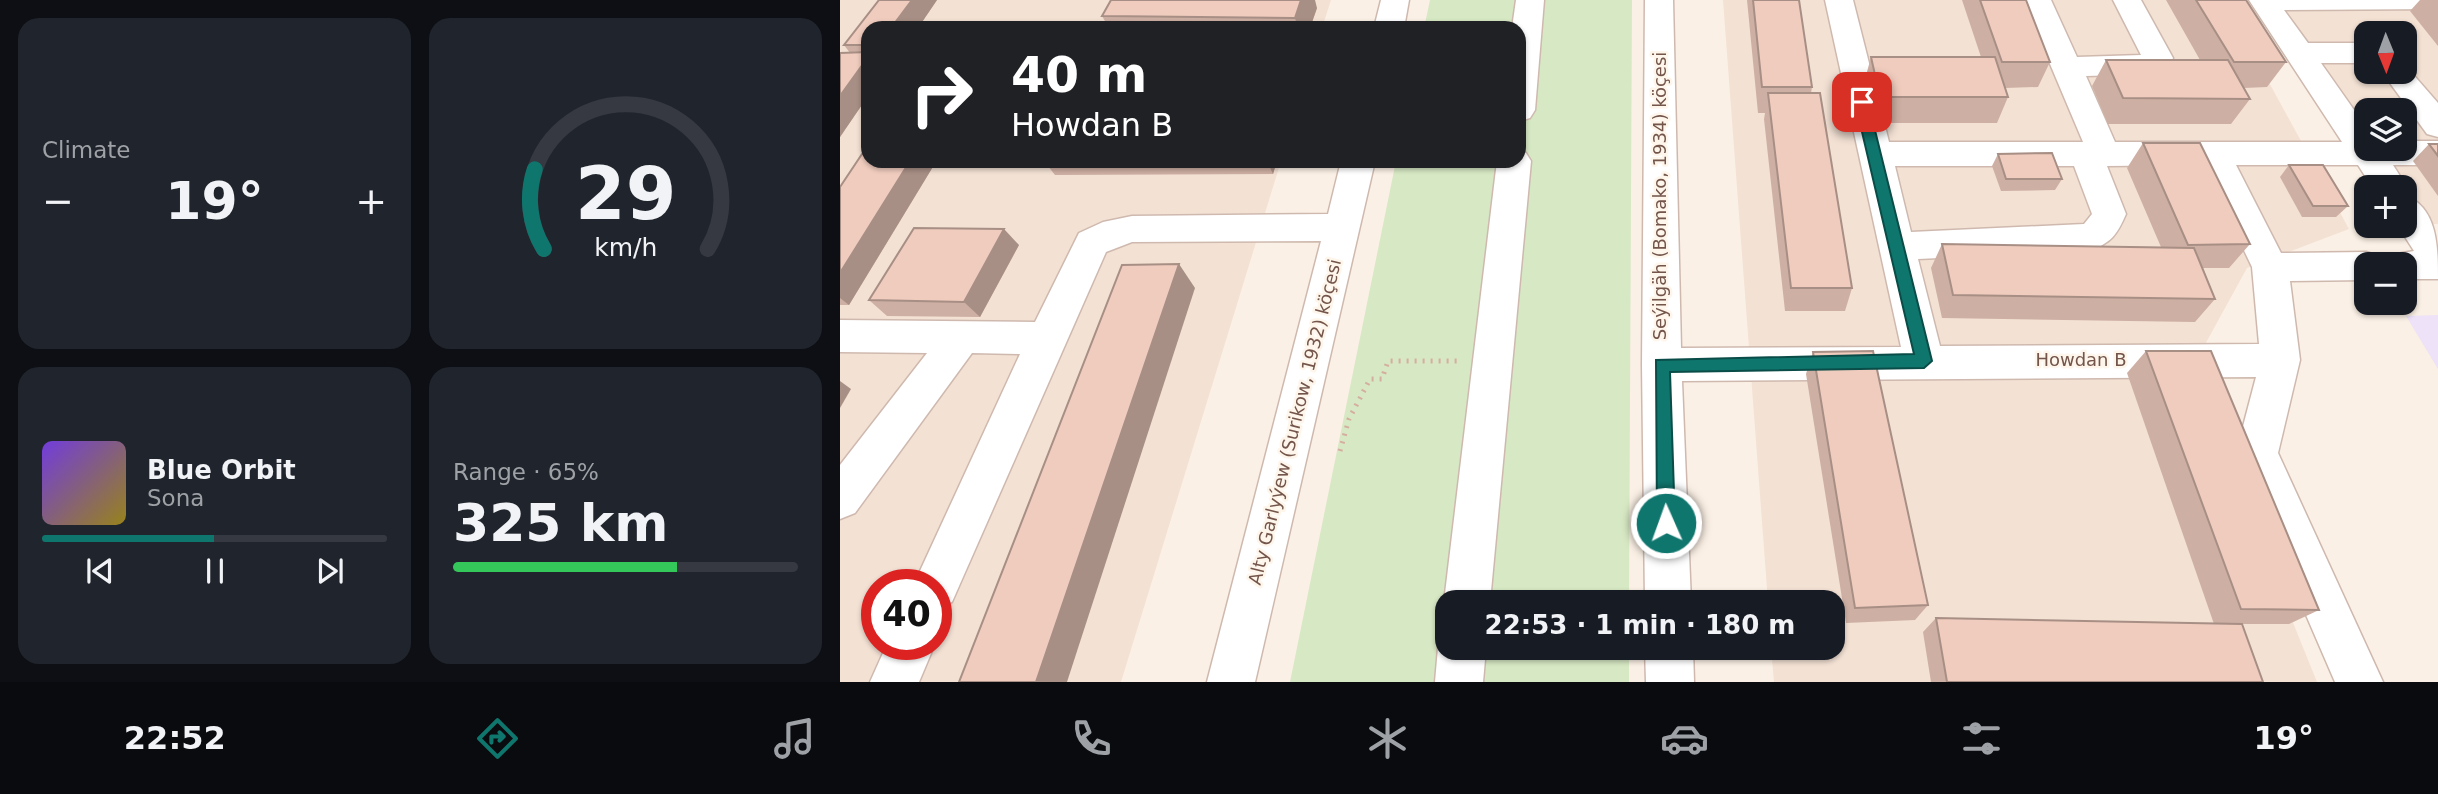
<!DOCTYPE html>
<html lang="en">
<head>
<meta charset="utf-8">
<style>
	:root { --surface:#171b24; --page:#20242c; --text:#f1f3f6; --muted:#9ea1a6; --line:#363941; --accent:#0f766e }
	body { margin:0; font-family:"DejaVu Sans",sans-serif; background:var(--page); color:var(--text); height:100vh; display:flex; flex-direction:column; font-size:26px; white-space:nowrap }
	* { box-sizing:border-box; margin:0 }
	p { font-size:23px; color:var(--muted) }
	.icon { flex:none; width:38px; height:38px; fill:none; stroke:currentColor; stroke-width:2; stroke-linecap:round; stroke-linejoin:round }
	.map { position:relative; flex:1; overflow:hidden }
	.sheet { display:flex; flex-direction:column; gap:18px; padding:18px; background:#0d0f14; width:840px }
	.sheet>* { flex:none }
	.top-card { position:absolute; left:21px; top:21px; width:665px; height:147px; border-radius:21px; box-shadow:0 2px 5px #0004; background:#202124; color:#fff; overflow:hidden }
	.needle { width:46px; rotate:179deg }
	.fabs { position:absolute; left:1514px; top:21px; display:grid; gap:14px }
	.fabs a { display:grid; place-items:center; width:63px; height:63px; border-radius:14px; background:var(--surface); box-shadow:0 2px 5px #0004; font-size:35px }
	.speed { position:absolute; left:21px; top:569px; display:flex; gap:14px; font-size:35px; font-weight:700; text-align:center }
	.speed>* { display:grid; place-content:center; width:91px; height:91px; border-radius:50%; background:var(--surface); box-shadow:0 2px 5px #0004; line-height:1 }
	.speed .limit { border:10px solid #d22; background:#fff; color:#111 }
	.pin { position:absolute; display:grid; place-items:center; width:60px; height:60px; color:#fff; margin:-30px; border-radius:14px; box-shadow:0 4px 10px #0006 }
	.me { position:absolute; width:77px; margin:-38px; rotate:358deg; stroke-linejoin:round; filter:drop-shadow(0 0 5px #0008) }
	.turn { display:flex; align-items:center; gap:24px; height:147px; padding:0 35px; font-size:32px }
	.turn .icon { width:91px; height:91px; stroke-width:2.5 }
	.turn b { display:block; font-size:49px; line-height:60px }
	.big { font-size:52px; font-weight:600; line-height:1.1 }
	.sheet .card { flex:1; display:flex; flex-direction:column; justify-content:center; gap:10px; min-width:0; padding:0 24px; border-radius:21px; background:var(--page) }
	.sheet .dial { align-items:center; gap:0 }
	.dial svg { height:182px; overflow:visible; fill:none; stroke:var(--line); stroke-width:7; stroke-linecap:round; text-anchor:middle }
	.dial text { fill:var(--text); stroke:none }
	.song { display:flex; align-items:center; gap:21px }
	.cover { width:84px; height:84px; border-radius:10px; background:linear-gradient(135deg,hsl(260 70% 55%),hsl(50 70% 35%)) }
	.played { height:7px; border-radius:4px; background:linear-gradient(90deg,var(--accent) 50%,var(--line) 50%) }
	.keys { display:flex; justify-content:space-around; direction:ltr }
	.heat { display:flex; justify-content:space-between; align-items:center; font-size:38px; direction:ltr }
	.charge { height:10px; border-radius:5px; background:linear-gradient(90deg,#34c759 65%,var(--line) 0) }
	.sheet .tiles { flex:1; display:grid; gap:18px; grid-template-columns:repeat(2,1fr) }
	.trip { position:absolute; left:595px; top:590px; width:410px; height:70px; border-radius:21px; background:var(--surface); box-shadow:0 2px 5px #0004; font-weight:600; line-height:70px; text-align:center }
	.tab-bar { display:flex; height:112px; justify-content:space-around; align-items:center; background:#090b0e; color:var(--muted) }
	.tab-bar .icon { width:49px; height:49px }
	.tab-bar .active { color:var(--accent) }
	.tab-bar b { font-size:32px; color:var(--text) }
	main { display:flex; flex:1; min-height:0 }
	.map>svg:first-child { display:block }
	.residential { fill:#f3e1d4; fill-rule:evenodd }
	.education { fill:#ede2f8 }
	.green { fill:#d7e8c4 }
	.lines { fill:none; stroke-linecap:round; stroke-linejoin:round }
	.minor-casing { stroke:#cfb9af; stroke-width:3 }
	.path { stroke:#d4afa1; stroke-width:5; stroke-dasharray:2 6; stroke-linecap:butt }
	.minor { fill:#fff; fill-rule:evenodd }
	.wall { fill:#ceafa3 }
	.shaded-wall { fill:#a88f85 }
	.building { fill:#f0ccbe; stroke:#a88f85; stroke-width:2 }
	.route { fill:#0f766e; stroke:#0a4d48; stroke-width:2 }
	.labels { text-anchor:middle; stroke-width:5; stroke-linejoin:round; paint-order:stroke }
	.street-label { font-size:18px; fill:#73554b; stroke:#fef5eb }
</style>
</head>
<body>
<main>
<section class="sheet">
<div class="tiles">
<div class="card"><p>Climate</p>
<div class="heat"><a>−</a><b class="big">19°</b><a>+</a></div>
</div>
<div class="card dial"><svg viewBox="0 0 100 80">
<path d="M14 69A42 42 0 1 1 86 69"/>
<path d="M14 69A42 42 0 0 1 10 34" stroke="#0f766e"/>
<text x="50" y="56" font-size="32" font-weight="700">29</text>
<text x="50" y="72" font-size="11">km/h</text>
</svg></div>
<div class="card">
<div class="song"><i class="cover"></i><div><b>Blue Orbit</b><p>Sona</p></div></div>
<div class="played"></div>
<div class="keys"><svg class="icon" aria-label="previous" viewBox="0 0 24 24"><path d="M18 5L8 12l10 7zM5 5v14"/></svg><svg class="icon" aria-label="pause" viewBox="0 0 24 24"><path d="M8 5v14M16 5v14"/></svg><svg class="icon" aria-label="next" viewBox="0 0 24 24"><path d="M6 5l10 7-10 7zM19 5v14"/></svg></div>
</div>
<div class="card"><p>Range · 65%</p><b class="big">325 km</b><div class="charge"></div></div>
</div>
</section>
<div class="map">
<svg width="1598" height="682" viewBox="0 0 1598 682">
	<rect width="100%" height="100%" fill="#fbf0e5"/>
	<!-- residential -->
	<g class="residential">
		<path d="M 0,0 L 491,0 L 482,28 L 28,28 L 28,161 L 441,161 L 281,682 L 0,682 ZM 37,584 L 96,584 L 96,644 L 37,644 Z"/>
		<path d="M 883,0 L 1384,0 L 1509,229 L 1407,268 L 1351,370 L 1477,682 L 934,682 L 931,648 L 992,648 L 992,602 L 928,602 Z"/>
		<path d="M 1438,0 L 1598,0 L 1598,224 L 1578,224 L 1565,203 L 1564,187 L 1555,187 L 1531,149 L 1564,149 L 1564,110 L 1526,110 L 1526,141 ZM 1526,33 L 1564,33 L 1564,72 L 1526,72 Z"/>
	</g>
	<!-- education -->
	<path class="education" d="M 1598,315 L 1598,369 L 1566,316 Z"/>
	<!-- green -->
	<path class="green" d="M 590,0 L 792,0 L 789,602 L 607,602 L 607,648 L 789,648 L 789,682 L 450,682 L 556,161 L 679,161 L 679,28 L 584,28 Z"/>
	<g class="lines">
		<defs>
			<g id="minor">
				<path d="M 541,0 L 569,0 L 564,28 L 534,28 Z"/>
				<path d="M 676,0 L 704,0 L 695,110 L 690,118 L 679,121 L 679,28 L 672,28 Z"/>
				<path d="M 805,0 L 833,0 L 841,348 L 1061,347 L 985,0 L 1013,0 L 1049,142 L 1243,142 L 1183,0 L 1211,0 L 1237,57 L 1301,55 L 1273,0 L 1301,0 L 1333,58 L 1328,71 L 1317,74 L 1246,76 L 1275,142 L 1502,142 L 1409,0 L 1598,0 L 1598,9 L 1444,10 L 1468,43 L 1526,43 L 1526,63 L 1481,63 L 1526,127 L 1526,149 L 1564,149 L 1564,141 L 1598,141 L 1598,165 L 1553,165 L 1567,187 L 1564,191 L 1564,187 L 1532,187 L 1518,165 L 1396,165 L 1441,253 L 1526,252 L 1539,256 L 1543,264 L 1526,264 L 1526,280 L 1450,281 L 1460,360 L 1438,453 L 1543,682 L 1495,682 L 1396,453 L 1416,377 L 842,381 L 851,602 L 805,602 L 802,365 ZM 1363,165 L 1412,267 L 1419,344 L 1100,346 L 1078,259 L 1249,251 C 1271,243 1277,235 1286,214 L 1267,166 ZM 1055,166 L 1234,166 L 1252,214 L 1244,224 L 1071,232 Z"/>
				<path d="M 1564,64 L 1598,103 L 1598,137 L 1587,134 L 1542,72 L 1564,72 Z"/>
				<path d="M 679,151 L 686,153 L 691,161 L 650,602 L 607,602 L 607,610 L 604,602 L 657,161 L 679,161 Z"/>
				<path d="M 501,161 L 535,161 L 415,682 L 367,682 L 481,241 L 292,242 L 266,252 L 112,602 L 96,608 L 96,584 L 74,584 L 180,354 L 132,353 L 15,513 L 0,519 L 0,465 L 87,353 L 0,352 L 0,320 L 195,322 L 239,233 L 263,222 L 292,216 L 488,214 Z"/>
				<path d="M 1564,195 C 1598,207 1598,248 1598,279 L 1564,279 L 1564,264 L 1546,264 L 1551,255 L 1574,251 L 1558,226 L 1564,226 Z"/>
				<path d="M 607,630 L 607,648 L 646,648 L 643,682 L 595,682 L 598,648 Z"/>
				<path d="M 47,644 L 95,644 L 79,682 L 30,682 Z"/>
				<path d="M 805,648 L 853,648 L 854,682 L 806,682 Z"/>
			</g>
		</defs>
		<!-- minor casing -->
		<use href="#minor" class="minor-casing"/>
		<!-- path -->
		<path class="path" d="M 500,451 L 509,419 L 530,379 L 542,379 L 548,361 L 620,361"/>
		<!-- minor -->
		<use href="#minor" class="minor"/>
	</g>
	<!-- wall -->
	<g class="wall">
		<path d="M 39,0 L 97,0 L 78,28 L 28,28 L 28,96 L 0,137 L 0,53 L 10,53 L 4,45 Z"/>
		<path d="M 907,0 L 959,0 L 972,87 L 971,93 L 1012,288 L 1005,311 L 945,311 L 924,119 L 925,113 L 918,113 Z"/>
		<path d="M 1122,0 L 1186,0 L 1210,62 L 1198,87 L 1165,88 L 1168,97 L 1157,123 L 1032,123 L 1024,83 L 1031,57 L 1141,57 Z"/>
		<path d="M 1326,0 L 1406,0 L 1446,62 L 1427,87 L 1404,88 L 1410,99 L 1391,124 L 1268,124 L 1252,86 L 1266,60 L 1360,60 Z"/>
		<path d="M 1580,0 L 1598,0 L 1598,46 L 1570,11 Z"/>
		<path d="M 477,8 L 470,28 L 269,28 L 262,16 Z"/>
		<path d="M 1303,143 L 1410,244 L 1389,268 L 1363,268 L 1375,299 L 1355,322 L 1102,318 L 1091,268 L 1102,244 L 1321,247 L 1287,168 Z"/>
		<path d="M 1589,144 L 1598,144 L 1598,196 L 1573,161 Z"/>
		<path d="M 1158,154 L 1222,179 L 1215,190 L 1161,191 L 1152,166 Z"/>
		<path d="M 204,161 L 437,161 L 433,174 L 215,175 Z"/>
		<path d="M 94,165 L 9,305 L 0,305 L 0,187 Z"/>
		<path d="M 1449,165 L 1508,206 L 1496,217 L 1462,217 L 1440,177 Z"/>
		<path d="M 179,245 L 140,317 L 47,316 L 29,300 Z"/>
		<path d="M 1306,351 L 1479,610 L 1449,624 L 1374,624 L 1287,373 Z"/>
		<path d="M 973,352 L 1088,605 L 1075,620 L 1006,623 L 966,374 Z"/>
		<path d="M 1096,618 L 1423,682 L 1091,682 L 1083,632 Z"/>
	</g>
	<!-- shaded-wall -->
	<g class="shaded-wall">
		<path d="M 72,0 L 97,0 L 78,28 L 51,28 Z"/>
		<path d="M 461,0 L 475,0 L 477,8 L 470,28 L 458,28 L 455,18 Z"/>
		<path d="M 28,57 L 28,96 L 0,137 L 0,96 Z"/>
		<path d="M 70,161 L 90,161 L 94,165 L 9,305 L 0,298 L 0,273 Z"/>
		<path d="M 427,161 L 437,161 L 433,174 Z"/>
		<path d="M 164,229 L 179,245 L 140,317 L 124,302 Z"/>
		<path d="M 339,264 L 355,288 L 227,682 L 196,682 Z"/>
		<path d="M 0,381 L 11,389 L 0,408 Z"/>
	</g>
	<!-- building -->
	<g class="building">
		<path d="M 39,0 L 72,0 L 51,28 L 28,28 L 28,45 L 4,45 Z"/>
		<path d="M 271,0 L 461,0 L 455,18 L 262,16 Z"/>
		<path d="M 913,0 L 959,0 L 972,87 L 922,87 Z"/>
		<path d="M 1140,0 L 1186,0 L 1210,62 L 1162,62 Z"/>
		<path d="M 1356,0 L 1406,0 L 1446,62 L 1394,62 Z"/>
		<path d="M 28,52 L 28,57 L 0,96 L 0,53 Z"/>
		<path d="M 1031,57 L 1155,57 L 1168,97 L 1040,97 Z"/>
		<path d="M 1266,60 L 1388,60 L 1410,99 L 1283,98 Z"/>
		<path d="M 928,93 L 980,93 L 1012,288 L 951,288 Z"/>
		<path d="M 1303,143 L 1360,143 L 1410,244 L 1348,245 Z"/>
		<path d="M 1589,144 L 1598,144 L 1598,156 Z"/>
		<path d="M 26,148 L 28,148 L 28,161 L 70,161 L 0,273 L 0,187 Z"/>
		<path d="M 1212,153 L 1222,179 L 1166,179 L 1158,154 Z"/>
		<path d="M 1449,165 L 1483,165 L 1508,206 L 1473,206 Z"/>
		<path d="M 74,228 L 164,229 L 124,302 L 29,300 Z"/>
		<path d="M 1102,244 L 1354,248 L 1375,299 L 1113,295 Z"/>
		<path d="M 339,264 L 196,682 L 119,682 L 282,265 Z"/>
		<path d="M 1033,351 L 1088,605 L 1015,608 L 973,352 Z"/>
		<path d="M 1306,351 L 1371,351 L 1479,610 L 1401,609 Z"/>
		<path d="M 1096,618 L 1402,624 L 1423,682 L 1107,682 Z"/>
	</g>
	<!-- route -->
	<path class="route" d="M 1022,98 L 1028,102 L 1092,361 L 1084,368 L 830,372 L 835,523 L 832,529 L 826,531 L 819,529 L 817,523 L 816,360 L 1074,354 L 1015,102 Z"/>
	<g class="labels">
		<!-- street labels -->
		<g class="street-label">
			<text transform="translate(820 196) rotate(-90)" y="6">Seýilgäh (Bomako, 1934) köçesi</text>
			<text x="1241" y="366">Howdan B</text>
			<text transform="translate(455 422) rotate(-76)" y="6">Alty Garlyýew (Surikow, 1932) köçesi</text>
		</g>
	</g>
</svg>
<div class="fabs">
<a><svg class="needle" viewBox="-14 -14 28 28"><path d="M0-13l5 13h-10z" fill="#e53935"/><path d="M0 13l5-13h-10z" fill="#9ea1a6"/></svg></a>
<a><svg class="icon" aria-label="layers" viewBox="0 0 24 24"><path d="M12 4l9 5-9 5-9-5zM3 14l9 5 9-5"/></svg></a>
<a>+</a>
<a>−</a>
</div>
<div class="speed"><div class="limit">40</div></div>
<div class="pin" style="left:1022px;top:102px;background:#d93025"><svg class="icon" aria-label="arrive" viewBox="0 0 24 24"><path d="M6 21V4h12l-3 4 3 4H6"/></svg></div>
<svg class="me" style="left:826px;top:523px" viewBox="-20 -20 40 40"><circle r="17" fill="#0f766e" stroke="#fff" stroke-width="3"/><path d="M0-11L8 9 0 5-8 9z" fill="#fff"/></svg>
<div class="trip">22:53 · 1 min · 180 m</div>
<div class="top-card">
<div class="turn"><svg class="icon" aria-label="right" viewBox="0 0 24 24"><path d="M7 20v-9h11M14 6l5 5-5 5"/></svg><div><b>40 m</b>Howdan B</div></div>
</div>
</div>
</main>
<nav class="tab-bar">
<b>22:52</b>
<svg class="icon active" aria-label="directions" viewBox="0 0 24 24"><path d="M12 3l9 9-9 9-9-9zM9 14v-3h6M13 9l2 2-2 2"/></svg>
<svg class="icon" aria-label="music" viewBox="0 0 24 24"><path d="M9 18V5l10-2v13"/><circle cx="6" cy="18" r="3"/><circle cx="16" cy="16" r="3"/></svg>
<svg class="icon" aria-label="phone" viewBox="0 0 24 24"><path d="M5 4h4l2 5-3 2q2 4 5 5l2-3 5 2v4C11 20 4 13 5 4z"/></svg>
<svg class="icon" aria-label="climate" viewBox="0 0 24 24"><path d="M12 3v18M4 7l16 10M4 17L20 7"/></svg>
<svg class="icon" aria-label="car" viewBox="0 0 24 24"><path d="M5 17H2v-5l4-1 3-4h7l3 4 3 1v5h-3M9 17h6M6 11h13"/><circle cx="7" cy="17" r="2"/><circle cx="17" cy="17" r="2"/></svg>
<svg class="icon" aria-label="filters" viewBox="0 0 24 24"><path d="M4 7h16M4 17h16"/><circle cx="9" cy="7" r="2"/><circle cx="15" cy="17" r="2"/></svg>
<b>19°</b>
</nav>
</body>
</html>
